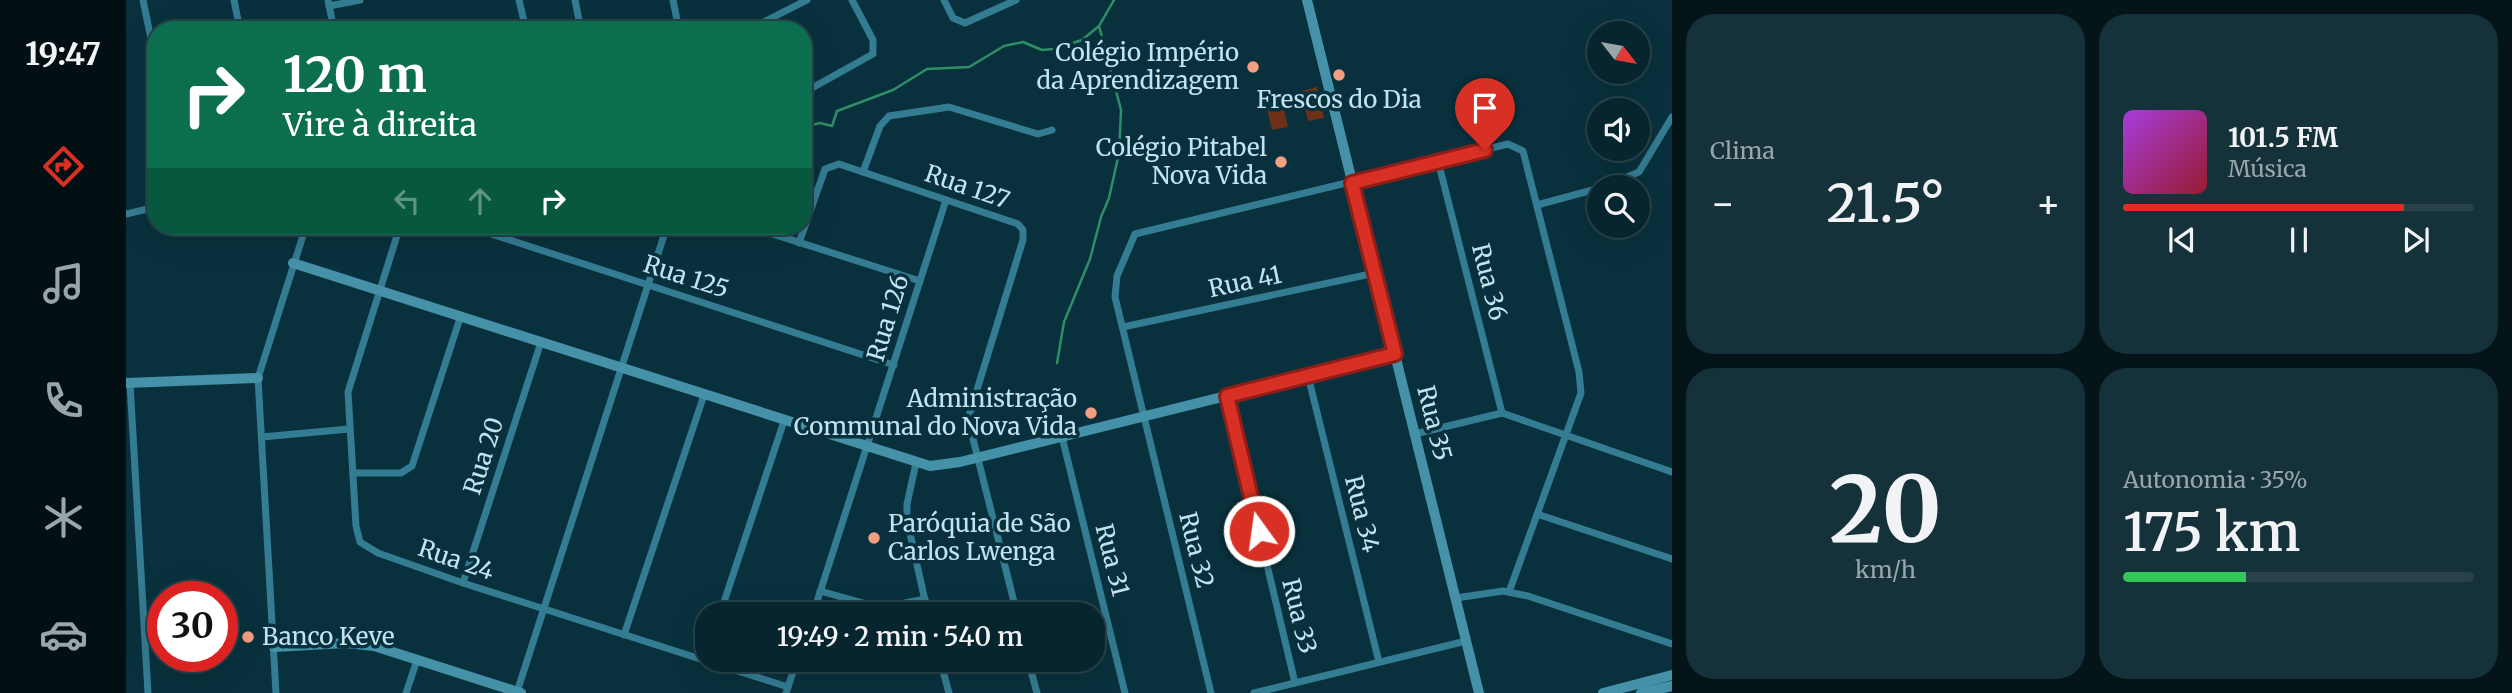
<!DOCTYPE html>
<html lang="pt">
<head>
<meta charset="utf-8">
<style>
	:root { --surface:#07252e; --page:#15313a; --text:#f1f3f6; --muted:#98a5aa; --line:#28424a; --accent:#d93025 }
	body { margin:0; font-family:Merriweather,serif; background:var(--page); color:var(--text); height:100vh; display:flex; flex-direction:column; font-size:26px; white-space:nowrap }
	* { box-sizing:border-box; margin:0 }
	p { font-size:23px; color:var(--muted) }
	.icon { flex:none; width:38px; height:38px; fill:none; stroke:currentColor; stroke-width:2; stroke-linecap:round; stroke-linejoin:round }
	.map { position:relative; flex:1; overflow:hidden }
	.side { display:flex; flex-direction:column; gap:14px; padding:14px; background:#041419; width:840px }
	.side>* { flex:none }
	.top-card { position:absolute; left:21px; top:21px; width:665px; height:214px; border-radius:28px; box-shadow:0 7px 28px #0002,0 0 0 2px var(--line); background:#0b6e4f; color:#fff; overflow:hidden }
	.needle { width:46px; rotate:121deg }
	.buttons { position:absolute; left:1461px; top:21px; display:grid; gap:14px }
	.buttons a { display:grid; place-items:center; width:63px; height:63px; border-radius:50%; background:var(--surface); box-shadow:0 7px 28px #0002,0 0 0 2px var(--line); font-size:35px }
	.speed { position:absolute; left:21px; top:581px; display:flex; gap:14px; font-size:35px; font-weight:700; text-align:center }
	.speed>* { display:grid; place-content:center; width:91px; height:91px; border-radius:50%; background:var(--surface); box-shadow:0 7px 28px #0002,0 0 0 2px var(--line); line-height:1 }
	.speed .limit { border:10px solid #d22; background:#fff; color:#111 }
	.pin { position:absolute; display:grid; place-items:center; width:60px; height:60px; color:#fff; margin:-72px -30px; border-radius:50% 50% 50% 0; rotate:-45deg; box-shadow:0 0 7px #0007 }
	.pin .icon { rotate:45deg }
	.me { position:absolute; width:77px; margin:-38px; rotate:346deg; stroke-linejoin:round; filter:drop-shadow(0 0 5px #0008) }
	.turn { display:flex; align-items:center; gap:24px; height:147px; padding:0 21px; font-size:32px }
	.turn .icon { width:91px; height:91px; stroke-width:2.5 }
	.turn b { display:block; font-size:49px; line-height:60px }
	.lanes { display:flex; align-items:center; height:66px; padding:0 21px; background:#0003; justify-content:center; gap:35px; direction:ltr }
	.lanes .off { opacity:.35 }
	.big { font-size:52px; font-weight:600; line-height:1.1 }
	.side .tile { flex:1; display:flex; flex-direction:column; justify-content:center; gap:10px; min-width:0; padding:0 24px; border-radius:28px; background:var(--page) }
	.side .dial { align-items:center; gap:0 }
	.dial b { font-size:91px; line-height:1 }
	.song { display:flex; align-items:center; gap:21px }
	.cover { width:84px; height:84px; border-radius:10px; background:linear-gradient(135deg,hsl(280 70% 55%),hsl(350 70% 35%)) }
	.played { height:7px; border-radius:4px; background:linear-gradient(90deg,var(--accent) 80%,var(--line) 80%) }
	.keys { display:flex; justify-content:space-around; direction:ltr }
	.heat { display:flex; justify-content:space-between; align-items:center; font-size:38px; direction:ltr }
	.charge { height:10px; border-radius:5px; background:linear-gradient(90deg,#34c759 35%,var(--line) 0) }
	.side .tiles { flex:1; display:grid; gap:14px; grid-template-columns:repeat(2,1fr) }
	.trip { position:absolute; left:569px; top:602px; width:410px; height:70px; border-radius:28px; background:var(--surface); box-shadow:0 7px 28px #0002,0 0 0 2px var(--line); font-weight:600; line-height:70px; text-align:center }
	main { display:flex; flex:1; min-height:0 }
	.tab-bar { display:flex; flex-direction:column; width:126px; justify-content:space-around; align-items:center; background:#030f12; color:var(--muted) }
	.tab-bar .icon { width:49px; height:49px }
	.tab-bar .active { color:var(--accent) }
	.tab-bar b { font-size:32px; color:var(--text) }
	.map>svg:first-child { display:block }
	.green { fill:#6d3018 }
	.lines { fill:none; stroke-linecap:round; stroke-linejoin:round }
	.stream { stroke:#2f8e65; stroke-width:2.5 }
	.street { stroke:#347c92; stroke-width:7 }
	.secondary { stroke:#4491a8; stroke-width:10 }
	.route-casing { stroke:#8d1f18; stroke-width:18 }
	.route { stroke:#d93025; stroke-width:12 }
	.poi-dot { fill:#f2a081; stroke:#09313d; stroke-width:2.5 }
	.labels { text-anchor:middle; stroke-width:7; stroke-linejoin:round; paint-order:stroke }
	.poi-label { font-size:24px; fill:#c2e4f0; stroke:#09313d; text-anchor:end }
	.street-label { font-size:24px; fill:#c2e4f0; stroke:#09313d }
</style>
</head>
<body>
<main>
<nav class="tab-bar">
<b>19:47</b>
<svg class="icon active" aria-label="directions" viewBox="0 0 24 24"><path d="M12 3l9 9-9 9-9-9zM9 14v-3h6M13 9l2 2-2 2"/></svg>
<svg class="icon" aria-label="music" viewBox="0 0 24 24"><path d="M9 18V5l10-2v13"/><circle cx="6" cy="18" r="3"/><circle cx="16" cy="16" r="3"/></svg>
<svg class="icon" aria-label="phone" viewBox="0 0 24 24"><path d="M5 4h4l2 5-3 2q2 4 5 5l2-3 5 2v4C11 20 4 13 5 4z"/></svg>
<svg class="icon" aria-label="climate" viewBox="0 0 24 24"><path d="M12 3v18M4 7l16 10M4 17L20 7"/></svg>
<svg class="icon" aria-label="car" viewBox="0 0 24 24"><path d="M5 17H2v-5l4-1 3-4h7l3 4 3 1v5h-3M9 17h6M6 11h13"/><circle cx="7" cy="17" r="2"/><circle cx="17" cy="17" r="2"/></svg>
</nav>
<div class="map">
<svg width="1546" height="693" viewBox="0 0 1546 693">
	<rect width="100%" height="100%" fill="#09313d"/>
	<!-- green -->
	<g class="green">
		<path d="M 1191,87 L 1198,118 L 1182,121 L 1175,91 Z"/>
		<path d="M 1155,96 L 1162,127 L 1146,130 L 1139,100 Z"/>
	</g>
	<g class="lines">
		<!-- stream -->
		<g class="stream">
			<path d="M 677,127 L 694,123 L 706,126 L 711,111 L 767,90 L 801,69 L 843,67 L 878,46 L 897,42 L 916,50 L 927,49 L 956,40 L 973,26 L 988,0"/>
			<path d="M 931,363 L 938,322 L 964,259 L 975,217 L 983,198 L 993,153 L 995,110 L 973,26"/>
		</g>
		<!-- street -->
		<g class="street">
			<path d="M 17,0 L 30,63"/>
			<path d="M 108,0 L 114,30"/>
			<path d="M 202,0 L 208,30"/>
			<path d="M 393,0 L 400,30"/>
			<path d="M 449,0 L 455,30"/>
			<path d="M 547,0 L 553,30"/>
			<path d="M 818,0 L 827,18 L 839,23 L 890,0"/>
			<path d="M 203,6 L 234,0"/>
			<path d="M 622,30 L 681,0"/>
			<path d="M 677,93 L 747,54 L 747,40 L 726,0"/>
			<path d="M 1312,161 L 1376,413"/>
			<path d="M 737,172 L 754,126 L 763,116 L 823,107 L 912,134 L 926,130"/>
			<path d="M 1477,187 L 1513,172 L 1546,117"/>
			<path d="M 1411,205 L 1474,188"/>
			<path d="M 0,214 L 30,207"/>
			<path d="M 274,226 L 222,392 L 230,526 L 234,542 L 252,553 L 337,583 L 662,687"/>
			<path d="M 341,226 L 768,365"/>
			<path d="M 622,226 L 794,281"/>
			<path d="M 673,243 L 699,169 L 713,164 L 892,224 L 897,230 L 897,240 L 842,419 L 891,614"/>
			<path d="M 997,327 L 1249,273"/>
			<path d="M 1182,376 L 1253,662"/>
			<path d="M 4,383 L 22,693"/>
			<path d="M 1101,396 L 1169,683"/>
			<path d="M 1289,434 L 1376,413 L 1546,472"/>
			<path d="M 136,437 L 223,429"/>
			<path d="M 936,437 L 999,693"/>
			<path d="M 790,463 L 781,504 L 781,520 L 802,614"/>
			<path d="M 227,473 L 275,473 L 286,466 L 335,315"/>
			<path d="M 1411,514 L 1546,559"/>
			<path d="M 337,583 L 415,342"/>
			<path d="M 694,591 L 755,608 L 799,599"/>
			<path d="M 1330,598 L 1377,591 L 1402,596 L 1546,644"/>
			<path d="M 594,614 L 658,421"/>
			<path d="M 687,614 L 820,200"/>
			<path d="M 498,635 L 578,395"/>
			<path d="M 814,660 L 823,693"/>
			<path d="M 902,660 L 911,693"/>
			<path d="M 391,692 L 541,226"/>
			<path d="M 150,693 L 132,378 L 180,226"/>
			<path d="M 280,693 L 291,660"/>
			<path d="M 660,693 L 671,660"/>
			<path d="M 1085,693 L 989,297 L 991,276 L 1009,234 L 1382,144 L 1397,151 L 1453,372 L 1455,393 L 1383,592"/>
			<path d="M 1128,693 L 1340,641"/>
		</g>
		<!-- secondary -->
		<g class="secondary">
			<path d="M 1181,0 L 1353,693"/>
			<path d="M 167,263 L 804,466 L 834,462 L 1269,354"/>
			<path d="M 0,383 L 132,378"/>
			<path d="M 148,647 L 220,643 L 248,646 L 395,693"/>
			<path d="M 1477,693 L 1546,675"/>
			<path d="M 1515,693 L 1546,686"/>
		</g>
	</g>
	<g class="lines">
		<defs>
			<path id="route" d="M 1133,531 L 1101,396 L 1269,354 L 1226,183 L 1359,150"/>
		</defs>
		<!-- route casing -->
		<use href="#route" class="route-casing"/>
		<!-- route -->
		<use href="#route" class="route"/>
	</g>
	<!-- markers -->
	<g class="poi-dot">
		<circle cx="1127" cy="67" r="7"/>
		<circle cx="1213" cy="75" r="7"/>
		<circle cx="1155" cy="162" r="7"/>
		<circle cx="965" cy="413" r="7"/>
		<circle cx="748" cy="538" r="7"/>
		<circle cx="122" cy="637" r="7"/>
	</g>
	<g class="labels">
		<!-- poi labels -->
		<g class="poi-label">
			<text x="1113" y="61">Colégio Império<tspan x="1113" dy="28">da Aprendizagem</tspan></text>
			<text x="1213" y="108" text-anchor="middle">Frescos do Dia</text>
			<text x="1141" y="156">Colégio Pitabel<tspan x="1141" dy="28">Nova Vida</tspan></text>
			<text x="951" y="407">Administração<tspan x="951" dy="28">Communal do Nova Vida</tspan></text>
			<text x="762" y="532" text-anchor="start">Paróquia de São<tspan x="762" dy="28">Carlos Lwenga</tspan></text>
			<text x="136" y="645" text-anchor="start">Banco Keve</text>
		</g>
		<!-- street labels -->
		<g class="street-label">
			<text transform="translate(841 187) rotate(19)" y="8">Rua 127</text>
			<text transform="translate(560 277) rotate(18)" y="8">Rua 125</text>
			<text transform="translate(1119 282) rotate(-12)" y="8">Rua 41</text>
			<text transform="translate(1363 282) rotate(76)" y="8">Rua 36</text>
			<text transform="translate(762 318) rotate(-73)" y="8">Rua 126</text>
			<text transform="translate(1308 423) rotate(76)" y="8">Rua 35</text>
			<text transform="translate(358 456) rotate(-72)" y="8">Rua 20</text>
			<text transform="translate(1236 514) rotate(76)" y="8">Rua 34</text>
			<text transform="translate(1070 550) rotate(76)" y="8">Rua 32</text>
			<text transform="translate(330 560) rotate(19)" y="8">Rua 24</text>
			<text transform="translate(986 560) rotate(76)" y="8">Rua 31</text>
			<text transform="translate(1173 616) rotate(76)" y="8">Rua 33</text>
		</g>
	</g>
</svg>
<div class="buttons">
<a><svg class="needle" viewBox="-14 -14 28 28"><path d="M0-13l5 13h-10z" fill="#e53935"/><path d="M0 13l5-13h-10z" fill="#98a5aa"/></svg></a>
<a><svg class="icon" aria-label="sound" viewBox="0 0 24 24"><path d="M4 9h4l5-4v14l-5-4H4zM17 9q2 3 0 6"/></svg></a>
<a><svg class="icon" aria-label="search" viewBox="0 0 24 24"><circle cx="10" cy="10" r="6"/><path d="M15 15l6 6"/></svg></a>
</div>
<div class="speed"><div class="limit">30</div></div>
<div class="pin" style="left:1359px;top:150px;background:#d93025"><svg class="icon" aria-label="arrive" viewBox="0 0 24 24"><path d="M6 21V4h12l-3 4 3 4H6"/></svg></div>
<svg class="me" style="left:1133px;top:531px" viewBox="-20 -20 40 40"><circle r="17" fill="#d93025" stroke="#fff" stroke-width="3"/><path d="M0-11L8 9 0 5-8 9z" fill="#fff"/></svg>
<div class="trip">19:49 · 2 min · 540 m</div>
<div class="top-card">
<div class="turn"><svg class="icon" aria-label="right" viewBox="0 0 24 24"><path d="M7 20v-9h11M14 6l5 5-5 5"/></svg><div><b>120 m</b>Vire à direita</div></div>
<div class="lanes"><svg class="icon off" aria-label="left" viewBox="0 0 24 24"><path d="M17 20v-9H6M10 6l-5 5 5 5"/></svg><svg class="icon off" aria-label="ahead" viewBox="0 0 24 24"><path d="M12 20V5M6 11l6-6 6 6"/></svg><svg class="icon" aria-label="right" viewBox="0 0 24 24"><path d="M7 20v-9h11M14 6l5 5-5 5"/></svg></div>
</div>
</div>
<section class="side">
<div class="tiles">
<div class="tile"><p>Clima</p>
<div class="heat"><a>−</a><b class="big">21.5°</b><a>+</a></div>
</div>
<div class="tile">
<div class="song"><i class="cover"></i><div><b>101.5 FM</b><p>Música</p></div></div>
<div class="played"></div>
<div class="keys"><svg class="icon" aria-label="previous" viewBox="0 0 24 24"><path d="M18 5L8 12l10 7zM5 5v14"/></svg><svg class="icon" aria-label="pause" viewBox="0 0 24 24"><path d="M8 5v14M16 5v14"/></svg><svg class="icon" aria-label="next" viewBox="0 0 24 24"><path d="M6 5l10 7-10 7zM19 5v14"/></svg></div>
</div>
<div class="tile dial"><b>20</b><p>km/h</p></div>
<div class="tile"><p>Autonomia · 35%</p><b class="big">175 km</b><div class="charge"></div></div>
</div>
</section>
</main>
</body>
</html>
